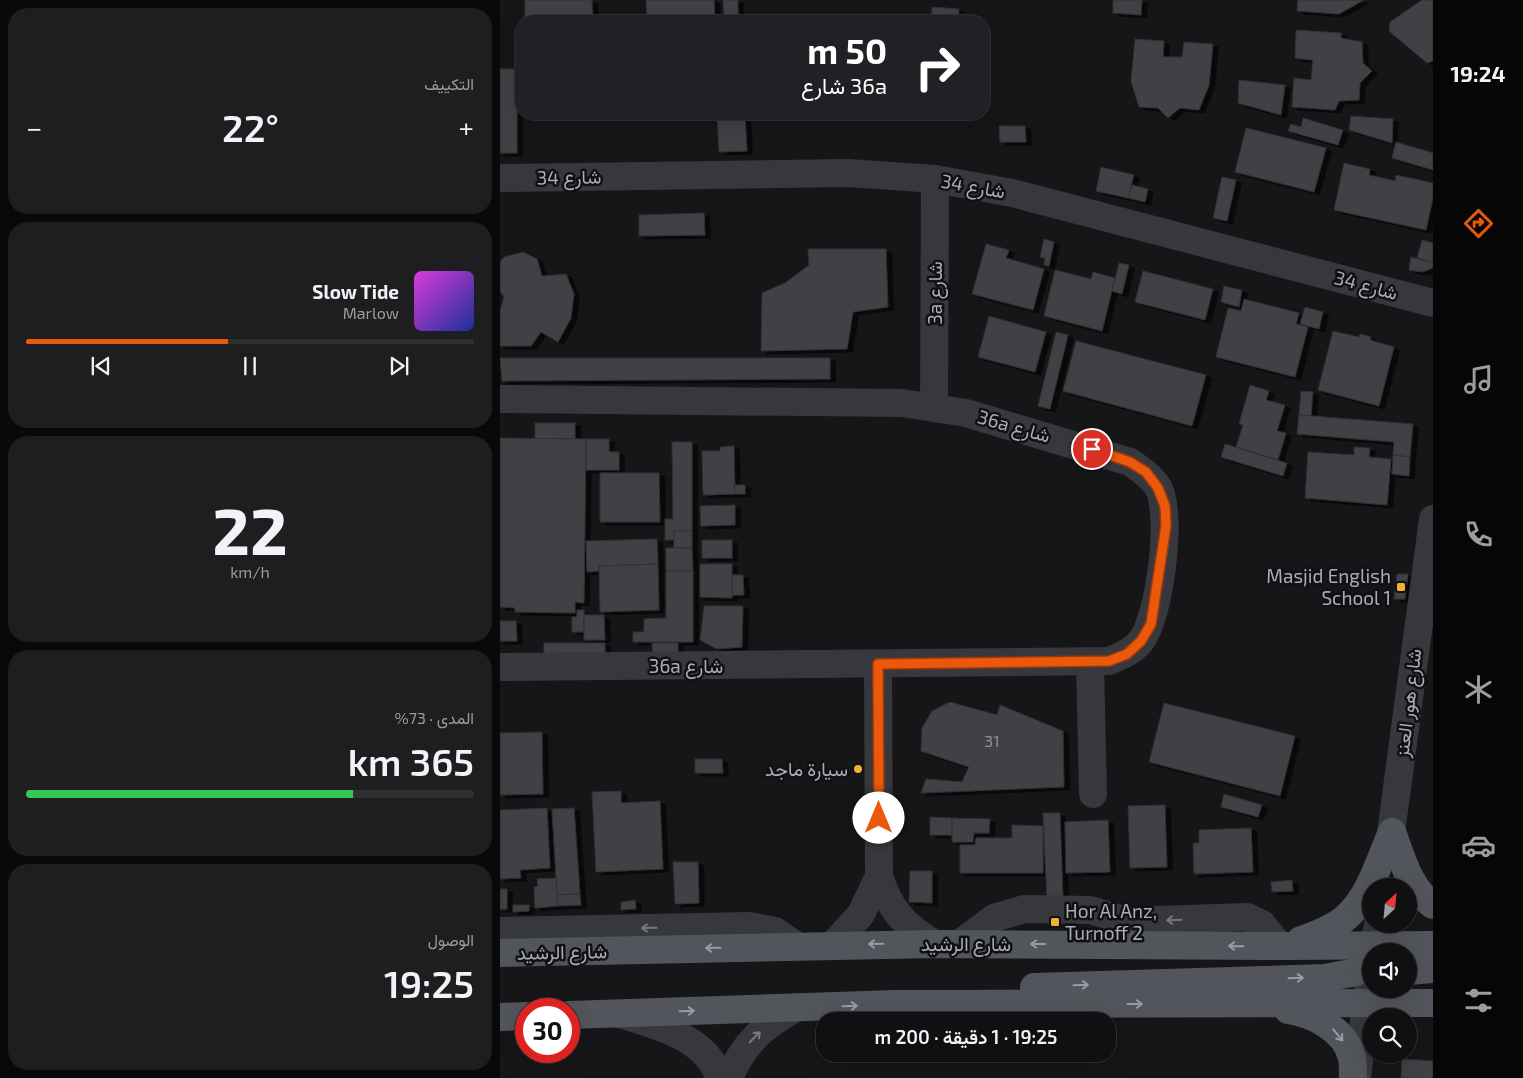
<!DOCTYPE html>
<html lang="ar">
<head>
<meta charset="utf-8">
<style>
	:root { --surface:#101012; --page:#1e1e20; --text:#f1f3f6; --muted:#9c9d9f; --line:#303032; --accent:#ea580c }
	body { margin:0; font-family:"Exo 2",Vazirmatn,sans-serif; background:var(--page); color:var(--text); direction:rtl; height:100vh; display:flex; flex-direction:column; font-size:19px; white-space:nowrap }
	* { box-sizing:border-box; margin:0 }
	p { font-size:16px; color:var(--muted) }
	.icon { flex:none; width:28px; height:28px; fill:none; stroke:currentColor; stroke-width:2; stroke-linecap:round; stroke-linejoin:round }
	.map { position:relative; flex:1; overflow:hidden; direction:ltr }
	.sheet { display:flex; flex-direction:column; gap:8px; padding:8px; background:#09090a; width:500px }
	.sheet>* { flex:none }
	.hud { position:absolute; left:15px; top:15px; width:475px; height:105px; border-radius:20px; box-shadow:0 5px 20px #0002,0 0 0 1px var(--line); direction:rtl; background:#202124; color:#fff; overflow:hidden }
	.needle { width:32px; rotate:26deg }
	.controls { position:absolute; left:862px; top:878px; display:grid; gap:10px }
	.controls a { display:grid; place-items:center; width:55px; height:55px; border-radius:50%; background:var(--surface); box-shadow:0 5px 20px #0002,0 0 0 1px var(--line); font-size:25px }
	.speed { position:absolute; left:15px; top:998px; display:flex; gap:10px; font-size:25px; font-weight:700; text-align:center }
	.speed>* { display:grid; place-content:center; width:65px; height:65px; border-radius:50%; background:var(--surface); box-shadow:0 5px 20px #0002,0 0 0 1px var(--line); line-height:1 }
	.speed .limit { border:8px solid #d22; background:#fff; color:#111 }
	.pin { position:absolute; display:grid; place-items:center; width:42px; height:42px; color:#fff; margin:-21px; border:2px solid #fff; border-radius:50%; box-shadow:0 1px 5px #0007 }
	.me { position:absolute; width:55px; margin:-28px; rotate:0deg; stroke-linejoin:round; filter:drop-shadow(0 0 4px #0008) }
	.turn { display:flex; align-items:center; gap:18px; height:105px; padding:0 20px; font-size:22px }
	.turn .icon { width:65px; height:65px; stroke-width:2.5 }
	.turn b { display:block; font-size:35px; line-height:42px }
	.big { font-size:38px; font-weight:600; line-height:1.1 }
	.sheet .widget { flex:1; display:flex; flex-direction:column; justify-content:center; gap:8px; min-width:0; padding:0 18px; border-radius:20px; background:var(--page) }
	.sheet .dial { align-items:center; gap:0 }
	.dial b { font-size:65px; line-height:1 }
	.song { display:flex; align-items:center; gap:15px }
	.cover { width:60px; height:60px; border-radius:8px; background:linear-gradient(135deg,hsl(300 70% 55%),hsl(230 70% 35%)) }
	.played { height:5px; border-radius:2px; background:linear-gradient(90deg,var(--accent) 45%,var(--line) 45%) }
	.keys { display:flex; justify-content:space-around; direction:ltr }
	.heat { display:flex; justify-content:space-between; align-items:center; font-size:28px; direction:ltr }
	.charge { height:8px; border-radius:4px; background:linear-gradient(90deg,#34c759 73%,var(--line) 0) }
	.trip { position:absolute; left:316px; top:1012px; width:300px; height:50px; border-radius:20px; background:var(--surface); box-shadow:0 5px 20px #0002,0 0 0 1px var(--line); font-weight:600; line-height:50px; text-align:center; direction:rtl }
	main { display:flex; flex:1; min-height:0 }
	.dock { display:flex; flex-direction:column; width:90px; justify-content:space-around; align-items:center; background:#060607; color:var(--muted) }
	.dock .icon { width:35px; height:35px }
	.dock .on { color:var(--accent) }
	.dock b { font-size:22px; color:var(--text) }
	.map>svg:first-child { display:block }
	.building { fill:#404145; stroke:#303034; filter:url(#shadow) }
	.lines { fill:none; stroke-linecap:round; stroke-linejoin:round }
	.minor { stroke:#37383d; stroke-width:28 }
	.major { stroke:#53555c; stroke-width:28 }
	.oneway { stroke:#757881 }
	.oneway2 { stroke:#979ba6 }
	.route-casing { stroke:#983908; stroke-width:12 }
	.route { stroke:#ea580c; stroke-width:9 }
	.poi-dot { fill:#f2b134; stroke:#111113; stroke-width:2 }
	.labels { text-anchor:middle; stroke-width:5; stroke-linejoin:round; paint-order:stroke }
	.number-label { font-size:16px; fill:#8e929b }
	.street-label { font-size:19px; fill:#a8adb8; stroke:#111113 }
	.poi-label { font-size:19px; fill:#a8adb8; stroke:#111113; text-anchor:end }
</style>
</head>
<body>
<main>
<nav class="dock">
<b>19:24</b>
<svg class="icon on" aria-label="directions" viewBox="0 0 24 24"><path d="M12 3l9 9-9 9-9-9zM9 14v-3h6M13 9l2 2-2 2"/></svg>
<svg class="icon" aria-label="music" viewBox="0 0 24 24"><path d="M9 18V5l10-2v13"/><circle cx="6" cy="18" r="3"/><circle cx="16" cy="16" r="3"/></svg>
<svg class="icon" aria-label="phone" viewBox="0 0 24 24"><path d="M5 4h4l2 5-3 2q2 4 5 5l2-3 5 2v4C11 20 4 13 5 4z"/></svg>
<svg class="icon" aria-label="climate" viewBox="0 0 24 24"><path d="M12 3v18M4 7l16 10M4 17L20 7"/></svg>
<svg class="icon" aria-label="car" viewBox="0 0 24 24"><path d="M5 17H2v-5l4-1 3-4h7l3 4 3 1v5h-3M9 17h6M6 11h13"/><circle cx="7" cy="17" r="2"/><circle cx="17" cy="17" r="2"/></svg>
<svg class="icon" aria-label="filters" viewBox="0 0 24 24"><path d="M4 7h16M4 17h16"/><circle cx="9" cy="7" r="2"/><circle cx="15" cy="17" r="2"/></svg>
</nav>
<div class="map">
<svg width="933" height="1078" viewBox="0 0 933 1078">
	<defs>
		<filter id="shadow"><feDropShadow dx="5.5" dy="3" stdDeviation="0" flood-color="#0009"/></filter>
	</defs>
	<rect width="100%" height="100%" fill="#161618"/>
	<!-- building -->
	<g class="building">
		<path d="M 25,0 L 92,0 L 93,21 L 25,21 Z"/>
		<path d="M 146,0 L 214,0 L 215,21 L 147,21 Z"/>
		<path d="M 223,0 L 238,0 L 238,21 L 224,21 Z"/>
		<path d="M 613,0 L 642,0 L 641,15 L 613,13 Z"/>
		<path d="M 798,0 L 864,0 L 839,14 L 797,11 Z"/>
		<path d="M 922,0 L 933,0 L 933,61 L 927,63 L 889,31 L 890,22 Z"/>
		<path d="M 432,7 L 459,9 L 458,21 L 432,21 Z"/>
		<path d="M 796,30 L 841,33 L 841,38 L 862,42 L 863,63 L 872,71 L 860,83 L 859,100 L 839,101 L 835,110 L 792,107 L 794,78 L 811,80 L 813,60 L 795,58 Z"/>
		<path d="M 635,39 L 664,41 L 663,57 L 682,57 L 684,42 L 713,44 L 709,85 L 699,110 L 680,108 L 668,118 L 658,108 L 639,107 L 631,81 Z"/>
		<rect x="0" y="69" width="17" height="84"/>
		<path d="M 739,80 L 785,85 L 781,115 L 738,103 Z"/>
		<path d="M 217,114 L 245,114 L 247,151 L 219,152 Z"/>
		<path d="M 851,116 L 893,119 L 892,143 L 849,130 Z"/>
		<path d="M 803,118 L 843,130 L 838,145 L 788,131 L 791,124 L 801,127 Z"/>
		<path d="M 499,126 L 525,126 L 526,142 L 500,142 Z"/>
		<path d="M 746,128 L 826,148 L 814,192 L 735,172 Z"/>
		<path d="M 896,142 L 933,153 L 933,170 L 892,158 Z"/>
		<path d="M 844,163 L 870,169 L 869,175 L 895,181 L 896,175 L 933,183 L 933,198 L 926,230 L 834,210 Z"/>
		<path d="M 601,167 L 634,175 L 628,198 L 596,191 Z"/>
		<path d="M 722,177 L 736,180 L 727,221 L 713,218 Z"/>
		<path d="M 632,185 L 648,189 L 645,202 L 628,198 Z"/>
		<path d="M 204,213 L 205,235 L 139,236 L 139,215 Z"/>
		<path d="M 544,239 L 554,242 L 549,266 L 544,265 L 545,258 L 540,257 Z"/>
		<path d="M 922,240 L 933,243 L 933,263 L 917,258 Z"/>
		<path d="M 486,244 L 509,250 L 506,258 L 544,269 L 533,310 L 472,294 Z"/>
		<path d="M 308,249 L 386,249 L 388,307 L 353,312 L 347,349 L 261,351 L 262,293 L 285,283 L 309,265 Z"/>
		<path d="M 23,252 L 37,259 L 42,276 L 66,274 L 74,294 L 71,318 L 58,342 L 41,332 L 31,346 L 0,346 L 0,311 L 4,297 L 0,291 L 0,262 L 4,257 Z"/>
		<path d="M 911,257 L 933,263 L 933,268 L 922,272 L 909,270 Z"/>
		<path d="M 619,263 L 629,265 L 622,294 L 612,291 Z"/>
		<path d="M 555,270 L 591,279 L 593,272 L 615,278 L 602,331 L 544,316 Z"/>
		<path d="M 643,271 L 713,289 L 705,320 L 635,302 Z"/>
		<path d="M 724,286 L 742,290 L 739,307 L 721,302 Z"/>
		<path d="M 744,299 L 799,313 L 796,324 L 808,327 L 795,377 L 716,357 L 728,308 L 741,311 Z"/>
		<path d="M 805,307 L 823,312 L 819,329 L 800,324 Z"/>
		<path d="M 489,316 L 546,332 L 535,372 L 478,357 Z"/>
		<path d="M 833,331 L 859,337 L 860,334 L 871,337 L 870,340 L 894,347 L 879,406 L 818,390 Z"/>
		<path d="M 556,332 L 568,335 L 550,409 L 538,406 Z"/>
		<path d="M 576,341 L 706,375 L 692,426 L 563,391 Z"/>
		<path d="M 0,358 L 330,358 L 330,379 L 2,381 Z"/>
		<path d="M 750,385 L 769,391 L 766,400 L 785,405 L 777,431 L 786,433 L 778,460 L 736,447 L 743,425 L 739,424 Z"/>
		<path d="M 801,391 L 813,392 L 811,416 L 799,415 Z"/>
		<path d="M 799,415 L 913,424 L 910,457 L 893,455 L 894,442 L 797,434 Z"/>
		<rect x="35" y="423" width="40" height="16"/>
		<path d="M 0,438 L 86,439 L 84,603 L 75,602 L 75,613 L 15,612 L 15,608 L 0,607 Z"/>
		<path d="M 86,439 L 109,439 L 109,452 L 119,452 L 119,470 L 86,470 Z"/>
		<path d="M 172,442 L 192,442 L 192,531 L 174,531 L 174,540 L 165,540 L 165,519 L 173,519 Z"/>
		<path d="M 725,444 L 787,463 L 783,476 L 721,457 Z"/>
		<path d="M 234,446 L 235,494 L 203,495 L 202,451 L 220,451 L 220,447 Z"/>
		<path d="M 854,447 L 870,448 L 869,457 L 891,459 L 887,505 L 805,498 L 808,452 L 854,455 Z"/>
		<path d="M 893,455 L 910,457 L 909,476 L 892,474 Z"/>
		<path d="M 100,473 L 159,473 L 160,522 L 100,522 Z"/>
		<path d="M 234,485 L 245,485 L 245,494 L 235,494 Z"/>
		<path d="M 235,505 L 235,525 L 201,526 L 200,506 Z"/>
		<rect x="174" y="531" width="18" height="17"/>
		<path d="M 157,539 L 158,564 L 99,566 L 99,571 L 87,572 L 86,541 Z"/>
		<rect x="202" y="540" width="30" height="18"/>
		<path d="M 166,548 L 192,548 L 193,571 L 166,571 Z"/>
		<path d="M 158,564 L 159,610 L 100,612 L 99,566 Z"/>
		<path d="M 200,564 L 232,564 L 232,598 L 200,597 Z"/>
		<path d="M 166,571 L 193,571 L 193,642 L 133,642 L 133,632 L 144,632 L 144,619 L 166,618 Z"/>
		<path d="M 897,574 L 908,574 L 905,599 L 894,599 Z"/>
		<path d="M 232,575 L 243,575 L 244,595 L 232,595 Z"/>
		<path d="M 204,606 L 243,606 L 242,647 L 217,649 L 200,640 Z"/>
		<path d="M 77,610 L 84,610 L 84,632 L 72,632 L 72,617 L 77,617 Z"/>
		<path d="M 84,615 L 104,615 L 105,640 L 84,640 Z"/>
		<path d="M 0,621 L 16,621 L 17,641 L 0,641 Z"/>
		<path d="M 44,643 L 105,643 L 105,660 L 44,659 Z"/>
		<path d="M 152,643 L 178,643 L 178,658 L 153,658 Z"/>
		<path d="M 450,702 L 497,715 L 500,705 L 563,731 L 564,787 L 421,793 L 426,779 L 462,782 L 469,767 L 421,751 L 422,728 L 432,711 Z"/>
		<path d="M 664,703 L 795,736 L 780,796 L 649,762 Z"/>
		<path d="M 42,732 L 43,794 L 0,795 L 0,733 Z"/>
		<path d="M 195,759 L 222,759 L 223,773 L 195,773 Z"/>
		<path d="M 121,791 L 121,803 L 160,801 L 163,869 L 96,872 L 92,792 Z"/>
		<path d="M 724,794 L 762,805 L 758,817 L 721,807 Z"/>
		<path d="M 665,805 L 667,867 L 630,868 L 628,806 Z"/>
		<path d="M 47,808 L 50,868 L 20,870 L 21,878 L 0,879 L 0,810 Z"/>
		<path d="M 74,808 L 80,894 L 57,895 L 52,809 Z"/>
		<path d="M 543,813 L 560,813 L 563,899 L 547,900 Z"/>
		<path d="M 430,817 L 452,818 L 452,835 L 430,835 Z"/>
		<path d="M 452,818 L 490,819 L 489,833 L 474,833 L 473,842 L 452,842 Z"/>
		<path d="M 608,820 L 610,872 L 566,873 L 565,822 Z"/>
		<path d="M 512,825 L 543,826 L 543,873 L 460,873 L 460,845 L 475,845 L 476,838 L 512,838 Z"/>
		<path d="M 751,828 L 753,872 L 694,874 L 693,843 L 699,843 L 699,830 Z"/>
		<path d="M 173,862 L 198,862 L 199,903 L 175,904 Z"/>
		<path d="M 410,871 L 432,871 L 432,903 L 409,902 Z"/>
		<path d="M 56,878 L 58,906 L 35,908 L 34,887 L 38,886 L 37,879 Z"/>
		<path d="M 792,880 L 793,891 L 772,892 L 771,882 Z"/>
		<rect x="0" y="889" width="7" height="20"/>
		<path d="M 80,894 L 81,905 L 58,906 L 57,895 Z"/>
		<path d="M 135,900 L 136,909 L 121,910 L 121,902 Z"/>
		<path d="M 13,905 L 29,905 L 29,911 L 13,912 Z"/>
		<path d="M 902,1059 L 933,1061 L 933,1078 L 901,1078 Z"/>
	</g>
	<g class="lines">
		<!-- minor -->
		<g class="minor">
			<path d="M 0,178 L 348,173 L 435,179 L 512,193 L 933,303"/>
			<path d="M 0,399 L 402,403 L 466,413 L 630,462 C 640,469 651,476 658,487 C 673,513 660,617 641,641 C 633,651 621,656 609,661 L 0,667"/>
			<path d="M 434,407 L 435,179"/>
			<path d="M 590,663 L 593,794"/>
			<path d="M 378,664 L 379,876 C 390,910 404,926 435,944"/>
			<path d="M 888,855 L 933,519"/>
			<path d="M 0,931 L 249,926 L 275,931 L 297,946"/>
			<path d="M 459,944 L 494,918 L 524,909 L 590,910 L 627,921 L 747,917 L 762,924 L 780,946"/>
			<path d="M 333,945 L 361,914 L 379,876"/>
			<path d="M 873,951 L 878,924"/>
			<path d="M 120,1014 C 154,1025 208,1037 219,1078"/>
			<path d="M 229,1078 C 245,1041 263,1027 297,1007"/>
			<path d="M 857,1078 L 871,965"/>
		</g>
		<!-- major -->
		<g class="major">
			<path d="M 892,832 C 902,858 909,889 933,905"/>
			<path d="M 801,940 C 815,935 830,930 843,920 C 869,900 879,861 892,832"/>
			<path d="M 0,953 L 435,944 L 785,946 L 933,945"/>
			<path d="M 909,971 L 933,969"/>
			<path d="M 534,987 L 825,978 L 856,972 L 871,964"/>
			<path d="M 788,1010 C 814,1014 846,1030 852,1058 C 853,1064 853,1072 853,1078"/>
			<path d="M 69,1015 L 394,1004 L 933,1003"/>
			<path d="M 0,1017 L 26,1016"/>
		</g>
	</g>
	<!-- one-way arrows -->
	<defs><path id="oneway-shaft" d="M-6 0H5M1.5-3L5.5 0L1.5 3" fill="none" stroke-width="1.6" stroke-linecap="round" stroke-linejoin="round" transform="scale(1.25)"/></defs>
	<g class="oneway">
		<use href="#oneway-shaft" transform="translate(674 920) rotate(178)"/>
		<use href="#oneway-shaft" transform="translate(149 928) rotate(179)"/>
		<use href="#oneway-shaft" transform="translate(255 1037) rotate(-45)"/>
	</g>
	<g class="oneway2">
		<use href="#oneway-shaft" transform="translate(376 944) rotate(179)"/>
		<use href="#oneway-shaft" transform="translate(538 944) rotate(180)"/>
		<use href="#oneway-shaft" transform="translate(736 946) rotate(-179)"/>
		<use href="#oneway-shaft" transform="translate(213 948) rotate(179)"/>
		<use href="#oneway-shaft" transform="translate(796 978) rotate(-2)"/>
		<use href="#oneway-shaft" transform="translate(581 985) rotate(-2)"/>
		<use href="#oneway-shaft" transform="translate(635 1004)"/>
		<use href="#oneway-shaft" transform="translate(350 1006) rotate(-2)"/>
		<use href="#oneway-shaft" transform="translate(187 1011) rotate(-2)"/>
		<use href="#oneway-shaft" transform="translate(838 1035) rotate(50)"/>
	</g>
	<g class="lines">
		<defs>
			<path id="route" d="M 379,818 L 378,664 L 609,661 L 627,654 L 641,641 L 651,624 L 666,526 L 665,506 L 658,488 L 646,472 L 630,462 L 592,449"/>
		</defs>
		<!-- route casing -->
		<use href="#route" class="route-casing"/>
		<!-- route -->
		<use href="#route" class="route"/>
	</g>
	<!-- markers -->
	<g class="poi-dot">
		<rect x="896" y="582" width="10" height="10" rx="2.5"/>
		<circle cx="358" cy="769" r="5"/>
		<rect x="550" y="917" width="10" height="10" rx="2.5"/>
	</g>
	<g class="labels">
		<!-- number labels -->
		<g class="number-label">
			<text x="492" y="747">31</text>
		</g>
		<!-- street labels -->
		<g class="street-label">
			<text transform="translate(69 177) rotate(-1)" y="7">شارع 34</text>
			<text transform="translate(473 186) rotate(10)" y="7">شارع 34</text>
			<text transform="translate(866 285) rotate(15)" y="7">شارع 34</text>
			<text transform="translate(435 293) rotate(-90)" y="7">3a شارع</text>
			<text transform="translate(514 426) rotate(16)" y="7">36a شارع</text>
			<text x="186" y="673">36a شارع</text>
			<text transform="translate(908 703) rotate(-83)" y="7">شارع هور العنز</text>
			<text x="466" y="951">شارع الرشيد</text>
			<text transform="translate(62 952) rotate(-1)" y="7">شارع الرشيد</text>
		</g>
		<!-- poi labels -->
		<g class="poi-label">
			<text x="891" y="583">Masjid English<tspan x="891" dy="22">School 1</tspan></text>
			<text x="348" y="776">سيارة ماجد</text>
			<text x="565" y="918" text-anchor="start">Hor Al Anz,<tspan x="565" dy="22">Turnoff 2</tspan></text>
		</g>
	</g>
</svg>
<div class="controls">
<a><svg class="needle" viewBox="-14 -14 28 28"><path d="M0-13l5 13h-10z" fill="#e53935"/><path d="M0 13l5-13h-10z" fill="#9c9d9f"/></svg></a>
<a><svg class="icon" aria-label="sound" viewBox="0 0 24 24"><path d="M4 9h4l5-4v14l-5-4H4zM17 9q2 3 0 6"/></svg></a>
<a><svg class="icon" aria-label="search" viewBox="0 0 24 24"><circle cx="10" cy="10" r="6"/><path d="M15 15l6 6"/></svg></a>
</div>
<div class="speed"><div class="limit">30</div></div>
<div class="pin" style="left:592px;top:449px;background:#d93025"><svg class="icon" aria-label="arrive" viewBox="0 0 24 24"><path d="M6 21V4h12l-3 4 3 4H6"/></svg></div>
<svg class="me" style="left:379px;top:818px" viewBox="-20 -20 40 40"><circle r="19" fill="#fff"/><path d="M0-13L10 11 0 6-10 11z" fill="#ea580c"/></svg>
<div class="trip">19:25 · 1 دقيقة · 200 m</div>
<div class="hud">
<div class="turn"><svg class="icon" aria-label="right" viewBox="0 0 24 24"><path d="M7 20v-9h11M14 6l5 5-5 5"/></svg><div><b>50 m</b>36a شارع</div></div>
</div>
</div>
<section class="sheet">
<div class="widget"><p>التكييف</p>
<div class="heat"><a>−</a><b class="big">22°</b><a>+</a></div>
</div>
<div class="widget">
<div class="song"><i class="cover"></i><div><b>Slow Tide</b><p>Marlow</p></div></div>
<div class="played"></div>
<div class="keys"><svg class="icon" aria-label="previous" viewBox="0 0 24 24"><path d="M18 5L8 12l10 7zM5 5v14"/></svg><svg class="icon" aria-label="pause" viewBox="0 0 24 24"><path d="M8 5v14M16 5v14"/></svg><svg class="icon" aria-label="next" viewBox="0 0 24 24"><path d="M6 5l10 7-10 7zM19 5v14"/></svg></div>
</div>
<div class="widget dial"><b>22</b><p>km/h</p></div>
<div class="widget"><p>المدى · 73%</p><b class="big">365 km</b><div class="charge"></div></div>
<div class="widget"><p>الوصول</p><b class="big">19:25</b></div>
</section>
</main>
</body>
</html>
